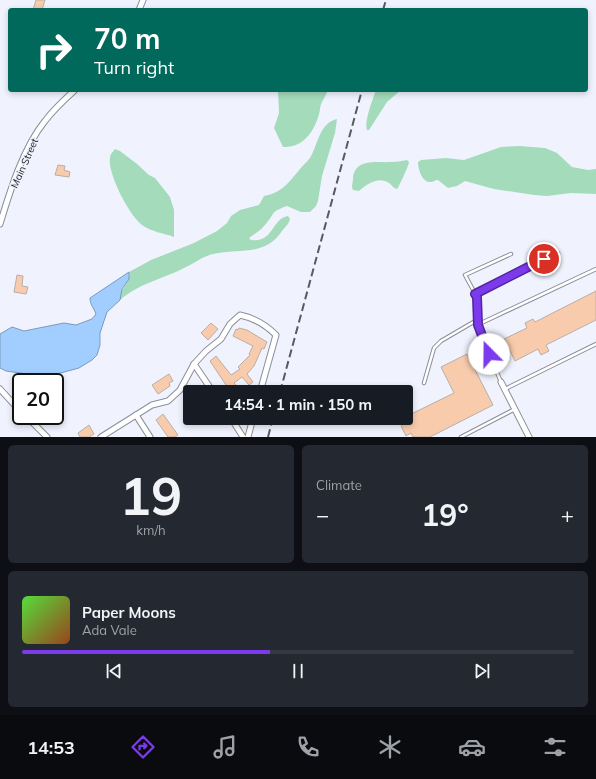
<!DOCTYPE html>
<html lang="en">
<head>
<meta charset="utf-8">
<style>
	:root { --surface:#171b24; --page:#242831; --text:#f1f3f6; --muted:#9ea1a6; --line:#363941; --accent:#7c3aed }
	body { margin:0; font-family:Mulish,sans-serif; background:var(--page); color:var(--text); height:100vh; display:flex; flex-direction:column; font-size:15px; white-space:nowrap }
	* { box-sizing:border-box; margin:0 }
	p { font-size:13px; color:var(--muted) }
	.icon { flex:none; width:22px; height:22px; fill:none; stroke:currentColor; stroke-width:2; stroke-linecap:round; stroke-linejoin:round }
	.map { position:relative; height:437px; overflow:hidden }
	.details { display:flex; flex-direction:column; gap:8px; padding:8px; background:#0d0f14; flex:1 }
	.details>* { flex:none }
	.top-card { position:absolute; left:8px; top:8px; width:580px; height:84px; border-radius:4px; box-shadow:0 2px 6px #0003; background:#00695c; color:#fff; overflow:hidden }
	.speed { position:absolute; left:12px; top:373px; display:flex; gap:8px; font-size:20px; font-weight:700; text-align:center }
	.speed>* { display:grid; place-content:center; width:52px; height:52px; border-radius:50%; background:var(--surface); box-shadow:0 2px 6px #0003; line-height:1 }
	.speed .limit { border:2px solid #111; border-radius:6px; background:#fff; color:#111 }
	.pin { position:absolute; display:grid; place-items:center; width:34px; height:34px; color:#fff; margin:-17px; border:2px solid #fff; border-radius:50%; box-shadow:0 1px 4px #0007 }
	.me { position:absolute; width:44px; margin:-22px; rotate:338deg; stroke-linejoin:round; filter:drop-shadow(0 0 3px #0008) }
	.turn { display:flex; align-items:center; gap:14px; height:84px; padding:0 20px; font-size:18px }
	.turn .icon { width:52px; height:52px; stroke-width:2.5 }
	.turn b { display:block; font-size:28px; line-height:34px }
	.big { font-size:30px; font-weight:700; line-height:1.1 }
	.details .tile { flex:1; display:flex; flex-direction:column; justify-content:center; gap:6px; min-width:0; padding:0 14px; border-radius:6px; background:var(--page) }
	.details .dial { align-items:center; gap:0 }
	.dial b { font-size:52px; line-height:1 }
	.song { display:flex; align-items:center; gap:12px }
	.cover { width:48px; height:48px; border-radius:6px; background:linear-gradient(135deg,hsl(110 70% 55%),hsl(20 70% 35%)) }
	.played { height:4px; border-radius:2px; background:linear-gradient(90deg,var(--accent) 45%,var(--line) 45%) }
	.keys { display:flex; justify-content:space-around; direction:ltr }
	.heat { display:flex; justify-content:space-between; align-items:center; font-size:22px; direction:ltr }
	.details .tiles { flex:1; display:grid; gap:8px; grid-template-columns:1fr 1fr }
	.tile:last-child { grid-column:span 2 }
	.trip { position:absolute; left:183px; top:385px; width:230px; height:40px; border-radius:4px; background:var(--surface); box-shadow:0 2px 6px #0003; font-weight:700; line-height:40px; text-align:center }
	.tabs { display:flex; height:64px; justify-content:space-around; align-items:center; background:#090b0e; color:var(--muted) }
	.tabs .icon { width:28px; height:28px }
	.tabs .selected { color:var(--accent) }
	.tabs b { font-size:18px; color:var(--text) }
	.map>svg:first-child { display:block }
	.green { fill:#a4dbbb }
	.water { fill:#a2ceff; stroke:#7b9abe }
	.building { fill:#f9cbad; stroke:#b9aea7 }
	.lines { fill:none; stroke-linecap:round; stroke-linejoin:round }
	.service-casing { stroke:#8b8e98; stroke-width:4.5 }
	.minor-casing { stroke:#8b8e98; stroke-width:7 }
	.service { stroke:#fff; stroke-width:2.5 }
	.minor { stroke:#fff; stroke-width:5 }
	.rail { stroke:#595a60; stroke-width:2; stroke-dasharray:8 4; stroke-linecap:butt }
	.route-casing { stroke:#51269a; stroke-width:10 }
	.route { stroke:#7c3aed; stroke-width:7 }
	.labels { text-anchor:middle; stroke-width:3; stroke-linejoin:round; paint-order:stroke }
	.street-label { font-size:10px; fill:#212226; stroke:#f0f3fe }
</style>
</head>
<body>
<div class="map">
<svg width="596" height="437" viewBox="0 0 596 437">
	<rect width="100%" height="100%" fill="#f0f3fe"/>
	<!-- green -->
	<g class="green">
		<path d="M 278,90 L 328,90 C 326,95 323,100 321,104 C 320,107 320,111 319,114 C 314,132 303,148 283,147 L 274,128 L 279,113 Z"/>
		<path d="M 376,90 L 401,90 L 387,102 L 369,130 L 367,130 C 364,121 373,99 376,90 Z"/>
		<path d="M 337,119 L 335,133 L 322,176 L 318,201 L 316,206 L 310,212 L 301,212 L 287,206 C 269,212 275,215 264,226 C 260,231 254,234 249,238 L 251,240 C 274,243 271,219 288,216 L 290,219 C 289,224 285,227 282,231 C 265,257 238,248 213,254 C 204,256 196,262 188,266 C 164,279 141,282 120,300 C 119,289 131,283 129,272 L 151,260 L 194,243 L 217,231 L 227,223 L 231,216 L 240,210 L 259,205 L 264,196 C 282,193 289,182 300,169 C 303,165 307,162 310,158 C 318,145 319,123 337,119 Z"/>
		<path d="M 519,146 L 545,148 L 557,153 L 572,167 L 588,170 L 596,169 L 596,194 L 571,193 L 547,196 L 534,195 L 494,189 L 465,181 L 457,186 L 448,188 L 438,180 C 435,180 433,182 431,182 C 422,183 418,169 418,162 L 421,160 L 446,158 L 464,160 L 501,147 Z"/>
		<path d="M 115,149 L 120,151 L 137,164 L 149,175 L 155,178 L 170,197 L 174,210 L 174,237 C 164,233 151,232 142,225 C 129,215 107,173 110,157 C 111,153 113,152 115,149 Z"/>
		<path d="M 407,160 L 409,162 C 409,165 399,187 397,189 C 393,188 392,185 389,183 C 379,176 367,184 359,191 L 353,190 C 351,186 353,183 353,178 C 355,158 377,163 391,162 C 397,162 402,161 407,160 Z"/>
	</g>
	<!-- water -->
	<path class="water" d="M 129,272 L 129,279 L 122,289 L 120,300 L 107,312 L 100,333 L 100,345 L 97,355 L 92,360 L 79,368 L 53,375 L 41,376 L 6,371 L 0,368 L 0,334 L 12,327 L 24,331 L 64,323 L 76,325 L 92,319 L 96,314 C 94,308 90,305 90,298 Z"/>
	<!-- building -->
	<g class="building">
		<path d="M 36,0 L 45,0 L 42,10 L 33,10 Z"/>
		<path d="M 58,165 L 65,166 L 64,170 L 70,172 L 69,177 L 55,175 Z"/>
		<path d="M 17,275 L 23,276 L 22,286 L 28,287 L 26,294 L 14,292 Z"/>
		<path d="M 596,291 L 596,320 L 546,345 L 549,351 L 541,355 L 538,349 L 515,361 L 504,339 L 527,328 L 525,323 L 533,319 L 535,322 Z"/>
		<path d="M 211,323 L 218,329 L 208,340 L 201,333 Z"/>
		<path d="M 239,328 L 247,330 L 267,342 L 264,349 L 262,348 L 254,366 L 247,374 L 253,382 L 249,385 L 242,377 L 234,383 L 237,386 L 230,391 L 210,361 L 216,356 L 231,375 L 240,369 L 238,367 L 250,355 L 249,354 L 253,346 L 233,336 L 236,329 L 238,330 Z"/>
		<path d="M 467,354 L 493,405 L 430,437 L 413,437 L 411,433 L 406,436 L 401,426 L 406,423 L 403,418 L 454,393 L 441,367 Z"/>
		<path d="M 169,374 L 173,381 L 169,383 L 170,386 L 158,394 L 152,385 Z"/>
		<path d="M 163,414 L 178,435 L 175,437 L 168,437 L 156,420 Z"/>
		<path d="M 89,425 L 94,434 L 89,437 L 80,437 L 78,433 Z"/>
	</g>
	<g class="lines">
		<defs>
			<g id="service">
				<path d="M 475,294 L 558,253"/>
				<path d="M 477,325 L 477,297 L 465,275 L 511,254"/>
				<path d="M 501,382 L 477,325 L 596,269"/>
				<path d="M 424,383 L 434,348 L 441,341 L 477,320"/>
				<path d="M 505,389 L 596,344"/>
				<path d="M 461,437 L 515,409"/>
			</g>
			<g id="minor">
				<path d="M 139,10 L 143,0"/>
				<path d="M 0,224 C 10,191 23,148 45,121 C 54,109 64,100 75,90"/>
				<path d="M 194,364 L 213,392"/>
				<path d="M 501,382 L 529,437"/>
				<path d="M 0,389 L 21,412"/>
				<path d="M 136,415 L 150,437"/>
				<path d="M 26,416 L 47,437"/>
				<path d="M 231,418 L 243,437"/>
				<path d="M 101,437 L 152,405 L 168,401 L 180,390 L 194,364 L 206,351 L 221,339 L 230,324 L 240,315 C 254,318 266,325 276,335 L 260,392"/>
				<path d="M 248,437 L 253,418"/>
			</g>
		</defs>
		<!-- service casing -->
		<use href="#service" class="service-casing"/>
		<!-- minor casing -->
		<use href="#minor" class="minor-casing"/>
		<!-- service -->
		<use href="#service" class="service"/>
		<!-- minor -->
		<use href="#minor" class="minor"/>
		<!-- rail -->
		<g class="rail">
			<path d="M 383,10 L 386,0"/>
			<path d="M 280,392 L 362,90"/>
			<path d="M 268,437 L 273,418"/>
		</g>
	</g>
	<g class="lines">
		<defs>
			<path id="route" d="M 489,354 L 478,325 L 477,297 L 475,294 L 544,259"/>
		</defs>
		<!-- route casing -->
		<use href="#route" class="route-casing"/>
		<!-- route -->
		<use href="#route" class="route"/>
	</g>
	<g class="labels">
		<!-- street labels -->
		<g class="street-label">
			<text transform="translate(24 163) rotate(-66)" y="4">Main Street</text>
		</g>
	</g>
</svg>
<div class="speed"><div class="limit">20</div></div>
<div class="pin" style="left:544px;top:259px;background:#d93025"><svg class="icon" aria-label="arrive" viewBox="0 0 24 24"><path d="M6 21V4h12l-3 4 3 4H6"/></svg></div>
<svg class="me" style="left:489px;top:354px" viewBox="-20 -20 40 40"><circle r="19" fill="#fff"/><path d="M0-13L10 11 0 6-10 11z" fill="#7c3aed"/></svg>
<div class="trip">14:54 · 1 min · 150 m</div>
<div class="top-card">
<div class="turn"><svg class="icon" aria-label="right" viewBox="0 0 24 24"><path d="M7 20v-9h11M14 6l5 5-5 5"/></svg><div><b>70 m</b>Turn right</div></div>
</div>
</div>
<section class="details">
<div class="tiles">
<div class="tile dial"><b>19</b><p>km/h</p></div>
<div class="tile"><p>Climate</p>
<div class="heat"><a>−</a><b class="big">19°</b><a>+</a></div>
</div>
<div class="tile">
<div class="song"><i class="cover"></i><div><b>Paper Moons</b><p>Ada Vale</p></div></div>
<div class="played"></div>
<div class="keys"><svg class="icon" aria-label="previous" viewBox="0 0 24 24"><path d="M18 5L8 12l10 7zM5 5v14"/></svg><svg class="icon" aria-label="pause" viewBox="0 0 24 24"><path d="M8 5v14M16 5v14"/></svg><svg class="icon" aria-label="next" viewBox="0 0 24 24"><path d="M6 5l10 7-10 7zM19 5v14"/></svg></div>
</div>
</div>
</section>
<nav class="tabs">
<b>14:53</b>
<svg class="icon selected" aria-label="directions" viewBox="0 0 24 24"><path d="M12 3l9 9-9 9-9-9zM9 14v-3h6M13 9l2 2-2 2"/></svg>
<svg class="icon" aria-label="music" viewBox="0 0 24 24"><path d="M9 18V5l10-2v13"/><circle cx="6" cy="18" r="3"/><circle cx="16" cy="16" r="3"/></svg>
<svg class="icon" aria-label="phone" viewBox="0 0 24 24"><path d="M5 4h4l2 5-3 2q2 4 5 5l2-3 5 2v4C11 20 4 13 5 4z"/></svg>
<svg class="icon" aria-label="climate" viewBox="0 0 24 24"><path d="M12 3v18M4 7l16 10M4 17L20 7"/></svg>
<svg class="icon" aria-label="car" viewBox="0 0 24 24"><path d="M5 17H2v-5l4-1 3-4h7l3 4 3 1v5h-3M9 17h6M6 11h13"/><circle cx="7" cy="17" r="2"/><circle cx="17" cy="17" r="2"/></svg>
<svg class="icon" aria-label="filters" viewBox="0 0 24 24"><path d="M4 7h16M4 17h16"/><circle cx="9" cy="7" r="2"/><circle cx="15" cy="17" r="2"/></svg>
</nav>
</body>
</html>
